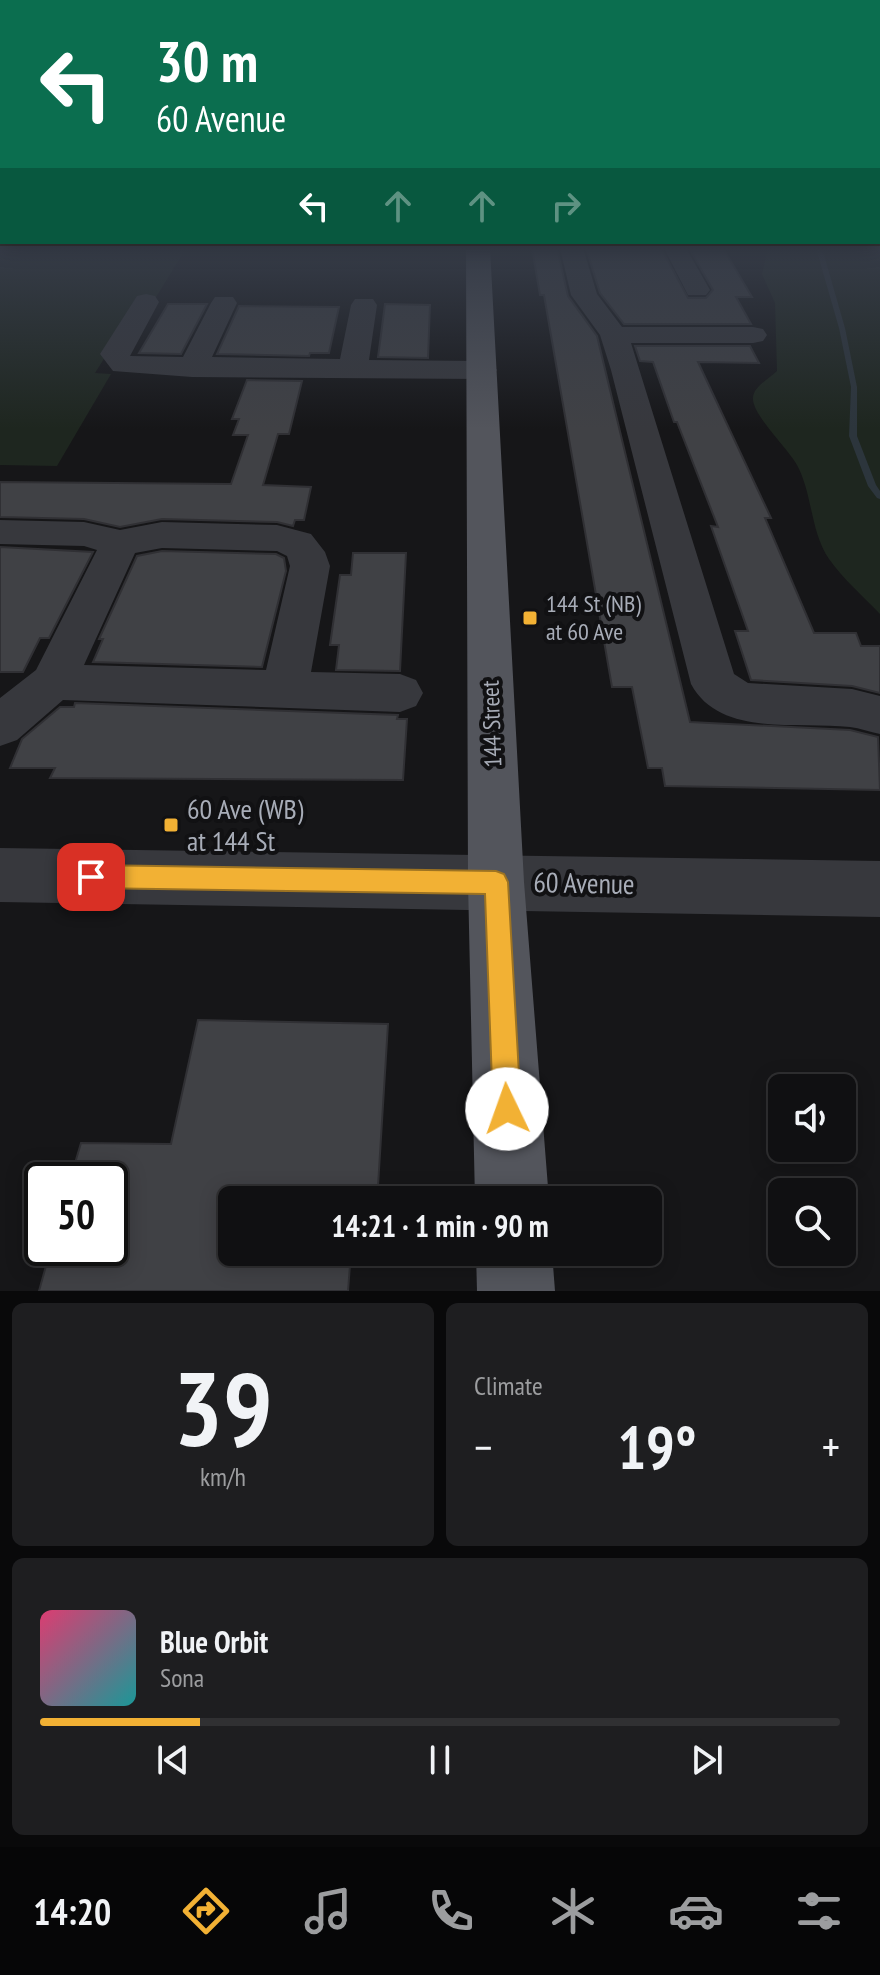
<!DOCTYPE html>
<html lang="en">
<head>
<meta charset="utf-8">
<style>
	:root { --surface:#101012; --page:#1e1e20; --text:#f1f3f6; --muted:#9c9d9f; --line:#303032; --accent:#f2b134 }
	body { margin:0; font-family:"PT Sans Narrow",sans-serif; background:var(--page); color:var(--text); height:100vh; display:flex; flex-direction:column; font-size:30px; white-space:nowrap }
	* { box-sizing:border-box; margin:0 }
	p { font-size:26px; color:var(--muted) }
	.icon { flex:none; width:44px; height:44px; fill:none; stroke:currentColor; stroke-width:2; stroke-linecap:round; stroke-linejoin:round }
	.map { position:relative; height:1291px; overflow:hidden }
	.details { display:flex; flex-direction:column; gap:12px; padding:12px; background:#09090a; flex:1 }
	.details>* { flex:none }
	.guide { position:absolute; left:0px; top:0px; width:880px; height:244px; box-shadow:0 4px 20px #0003,0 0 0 2px var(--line); background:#0b6e4f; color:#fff; overflow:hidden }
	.controls { position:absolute; left:768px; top:1074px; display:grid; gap:16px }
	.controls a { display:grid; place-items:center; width:88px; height:88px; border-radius:12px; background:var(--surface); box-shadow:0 4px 20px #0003,0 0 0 2px var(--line); font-size:40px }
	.speed { position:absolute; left:24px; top:1162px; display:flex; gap:16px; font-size:40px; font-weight:700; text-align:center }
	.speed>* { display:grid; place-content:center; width:104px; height:104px; border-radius:50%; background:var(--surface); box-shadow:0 4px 20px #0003,0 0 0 2px var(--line); line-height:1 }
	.speed .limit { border:4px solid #111; border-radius:12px; background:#fff; color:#111 }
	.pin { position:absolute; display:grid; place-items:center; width:68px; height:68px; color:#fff; margin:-34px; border-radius:16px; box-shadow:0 4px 12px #0006 }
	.me { position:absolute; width:88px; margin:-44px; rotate:357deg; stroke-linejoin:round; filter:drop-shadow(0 0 6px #0008) }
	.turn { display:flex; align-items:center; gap:28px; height:168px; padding:0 24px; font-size:36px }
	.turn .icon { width:104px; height:104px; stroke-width:2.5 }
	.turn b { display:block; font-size:56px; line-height:68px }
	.lanes { display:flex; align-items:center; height:76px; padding:0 24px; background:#0003; justify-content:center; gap:40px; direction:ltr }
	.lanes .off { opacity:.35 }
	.big { font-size:60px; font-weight:600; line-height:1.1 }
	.details .tile { flex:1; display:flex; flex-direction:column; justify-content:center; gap:12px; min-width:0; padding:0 28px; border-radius:12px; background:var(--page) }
	.details .dial { align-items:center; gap:0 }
	.dial b { font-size:104px; line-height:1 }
	.song { display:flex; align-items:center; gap:24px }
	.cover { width:96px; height:96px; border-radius:12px; background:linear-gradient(135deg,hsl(340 70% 55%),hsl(180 70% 35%)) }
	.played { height:8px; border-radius:4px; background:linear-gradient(90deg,var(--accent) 20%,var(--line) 20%) }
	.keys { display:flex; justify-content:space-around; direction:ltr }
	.heat { display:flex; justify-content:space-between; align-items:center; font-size:44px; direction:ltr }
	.details .tiles { flex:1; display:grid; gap:12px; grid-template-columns:1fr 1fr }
	.tile:last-child { grid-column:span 2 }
	.trip { position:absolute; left:218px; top:1186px; width:444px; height:80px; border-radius:12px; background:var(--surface); box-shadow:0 4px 20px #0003,0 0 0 2px var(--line); font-weight:600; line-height:80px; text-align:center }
	.tabs { display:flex; height:128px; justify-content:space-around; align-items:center; background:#060607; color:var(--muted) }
	.tabs .icon { width:56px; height:56px }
	.tabs .current { color:var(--accent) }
	.tabs b { font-size:36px; color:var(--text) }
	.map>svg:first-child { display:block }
	.green { fill:#1e261f }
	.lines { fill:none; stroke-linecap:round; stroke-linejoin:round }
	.stream { fill:#2c353c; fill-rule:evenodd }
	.building { fill:#404145; stroke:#303034; stroke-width:2 }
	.minor { fill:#37383d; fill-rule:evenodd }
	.major { fill:#53555c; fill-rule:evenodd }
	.route { fill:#f2b134; stroke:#9d7322; stroke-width:2 }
	.poi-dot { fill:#f2b134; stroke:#111113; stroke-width:3 }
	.labels { text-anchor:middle; stroke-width:8; stroke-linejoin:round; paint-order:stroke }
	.poi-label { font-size:24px; fill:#a8adb8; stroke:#111113; text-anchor:start }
	.street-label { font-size:24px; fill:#a8adb8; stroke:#111113 }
	.near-poi-label { font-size:28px; fill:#a8adb8; stroke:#111113; text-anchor:start }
	.near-street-label { font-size:28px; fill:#a8adb8; stroke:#111113 }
</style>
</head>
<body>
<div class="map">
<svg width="880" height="1291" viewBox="0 0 880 1291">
	<rect width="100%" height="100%" fill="#161618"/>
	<!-- green -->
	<g class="green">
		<path d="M 0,248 L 186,248 L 155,299 L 141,300 L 95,373 L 111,374 L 57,466 L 0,465 Z"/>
		<path d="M 768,248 L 880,248 L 880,614 C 863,596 843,579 829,559 C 810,531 813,495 797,465 C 788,448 752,415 753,398 C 753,387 770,378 777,371 L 775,303 L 762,274 Z"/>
	</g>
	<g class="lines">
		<!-- stream -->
		<path class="stream" d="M 816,248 L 822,248 L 845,328 L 857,387 L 857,436 L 876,485 L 880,491 L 880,499 L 877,498 L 868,486 L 849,436 L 851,387 L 839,328 Z"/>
	</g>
	<!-- building -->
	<g class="building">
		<path d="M 532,248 L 557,248 L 568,296 L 597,336 L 690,722 L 850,730 L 878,737 L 880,790 L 665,786 L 662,768 L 648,768 L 632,687 L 612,687 L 544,295 L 540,295 Z"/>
		<path d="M 586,248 L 661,248 L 688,298 L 706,298 L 713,290 L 689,248 L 723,248 L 752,297 L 736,297 L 751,324 L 624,324 L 600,293 Z"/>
		<path d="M 168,304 L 207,304 L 181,354 L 139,353 Z"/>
		<path d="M 385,304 L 430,305 L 428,358 L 378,357 Z"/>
		<path d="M 239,306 L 339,307 L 329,353 L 310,353 L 309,356 L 217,354 Z"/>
		<path d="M 635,346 L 750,346 L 759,363 L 698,362 L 771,518 L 765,518 L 814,633 L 856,633 L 861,646 L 880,646 L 880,693 L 852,686 L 751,680 L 735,631 L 748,631 L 711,526 L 718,527 L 677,422 L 674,422 L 653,362 L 640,361 Z"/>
		<path d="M 247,380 L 302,381 L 289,434 L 278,434 L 263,485 L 311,487 L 304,520 L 295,520 L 293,526 L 277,522 L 162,519 L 120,527 L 84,519 L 0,517 L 0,482 L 231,484 L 248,435 L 233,435 L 239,419 L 232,419 Z"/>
		<path d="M 0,547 L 93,552 L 49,638 L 40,638 L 23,672 L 0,672 Z"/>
		<path d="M 162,551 L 276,554 L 284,558 L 286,571 L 262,667 L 93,662 L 103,639 L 99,639 L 137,556 Z"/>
		<path d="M 353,553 L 406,553 L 400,671 L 336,670 L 339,645 L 330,645 L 340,575 L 351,575 Z"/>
		<path d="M 75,703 L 398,715 L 397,719 L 407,719 L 403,780 L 50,778 L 55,768 L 10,768 L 22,739 L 60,707 L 74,707 Z"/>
		<path d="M 198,1020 L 388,1024 L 378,1186 L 354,1200 L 232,1200 L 232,1252 L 351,1252 L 348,1291 L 39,1291 L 51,1248 L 110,1248 L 110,1180 L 70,1180 L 81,1143 L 171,1144 Z"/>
	</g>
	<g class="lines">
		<!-- minor -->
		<g class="minor">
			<path d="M 560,248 L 583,248 L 597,294 L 622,327 L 753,327 L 763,329 L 767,335 L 763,341 L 753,343 L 631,343 L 734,674 L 748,683 L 852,689 L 880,696 L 880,734 C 870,732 860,728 850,727 C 799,721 720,738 691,684 L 611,370 L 600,335 L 571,295 Z"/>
			<path d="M 664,248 L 686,248 L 710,290 L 706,295 L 688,295 Z"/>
			<path d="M 146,294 L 155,296 L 159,302 L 130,356 L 183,357 L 211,303 L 215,297 L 233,297 L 237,303 L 212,357 L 340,359 L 351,305 L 355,299 L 373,299 L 377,305 L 369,360 L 482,361 L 492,364 L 497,370 L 492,376 L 482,379 L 192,377 L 113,371 L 100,354 L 137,296 Z"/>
			<path d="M 0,520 L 84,522 L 120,530 L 162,522 L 277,525 L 311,534 L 325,552 L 330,566 L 311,672 L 400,674 L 416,680 L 423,693 L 416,706 L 400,712 L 63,700 L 17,740 L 0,746 L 0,698 L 36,670 L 97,550 L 84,546 L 0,544 ZM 162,548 L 277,551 L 287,556 L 290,566 L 266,670 L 84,665 L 135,553 Z"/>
			<path d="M 0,848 L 880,861 L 880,917 L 0,902 Z"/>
		</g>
		<!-- major -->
		<g class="major">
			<path d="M 466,248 L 490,248 L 524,882 L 549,1200 L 475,1200 L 468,882 Z"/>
			<path d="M 476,1252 L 552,1252 L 555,1291 L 477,1291 Z"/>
		</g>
	</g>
	<!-- sky -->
	<linearGradient id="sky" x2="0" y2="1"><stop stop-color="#0c0c0d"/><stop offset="0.58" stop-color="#363c48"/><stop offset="1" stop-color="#363c48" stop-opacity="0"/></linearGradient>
	<rect width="880" height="429" fill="url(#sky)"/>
	<!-- route -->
	<path class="route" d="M 91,865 L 496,871 L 504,874 L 508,882 L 521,1109 L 517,1119 L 507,1123 L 497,1119 L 493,1109 L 485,894 L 91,888 L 82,885 L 79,877 L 82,869 Z"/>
	<!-- markers -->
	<g class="poi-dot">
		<rect x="522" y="610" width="16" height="16" rx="4"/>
		<rect x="163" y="817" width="16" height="16" rx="4"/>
	</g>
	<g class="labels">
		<!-- poi labels -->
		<g class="poi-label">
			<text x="546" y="612">144 St (NB)<tspan x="546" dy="28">at 60 Ave</tspan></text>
		</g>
		<!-- street labels -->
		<g class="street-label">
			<text transform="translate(492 724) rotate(-92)" y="8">144 Street</text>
		</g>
		<!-- near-poi labels -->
		<g class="near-poi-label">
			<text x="187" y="819">60 Ave (WB)<tspan x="187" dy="32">at 144 St</tspan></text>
		</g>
		<!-- near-street labels -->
		<g class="near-street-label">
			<text transform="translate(584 883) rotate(1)" y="10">60 Avenue</text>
		</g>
	</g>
</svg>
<div class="controls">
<a><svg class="icon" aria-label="sound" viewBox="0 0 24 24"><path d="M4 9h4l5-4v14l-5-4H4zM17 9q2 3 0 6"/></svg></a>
<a><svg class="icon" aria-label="search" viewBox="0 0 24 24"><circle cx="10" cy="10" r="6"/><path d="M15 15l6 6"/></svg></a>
</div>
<div class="speed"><div class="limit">50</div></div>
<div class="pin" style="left:91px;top:877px;background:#d93025"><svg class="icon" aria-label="arrive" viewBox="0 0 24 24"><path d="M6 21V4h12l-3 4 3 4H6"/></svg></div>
<svg class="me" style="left:507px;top:1109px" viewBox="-20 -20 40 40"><circle r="19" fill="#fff"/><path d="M0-13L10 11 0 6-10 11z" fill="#f2b134"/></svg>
<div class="trip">14:21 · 1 min · 90 m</div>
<div class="guide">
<div class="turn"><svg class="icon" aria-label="left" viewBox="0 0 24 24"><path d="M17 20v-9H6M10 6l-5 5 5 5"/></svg><div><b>30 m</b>60 Avenue</div></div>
<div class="lanes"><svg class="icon" aria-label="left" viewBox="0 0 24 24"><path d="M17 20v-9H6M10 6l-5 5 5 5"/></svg><svg class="icon off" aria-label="ahead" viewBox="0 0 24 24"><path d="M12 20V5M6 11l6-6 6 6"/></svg><svg class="icon off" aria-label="ahead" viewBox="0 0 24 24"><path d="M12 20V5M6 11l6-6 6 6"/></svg><svg class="icon off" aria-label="right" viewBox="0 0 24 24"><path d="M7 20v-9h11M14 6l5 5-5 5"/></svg></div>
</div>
</div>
<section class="details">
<div class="tiles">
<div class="tile dial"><b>39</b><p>km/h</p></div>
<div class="tile"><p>Climate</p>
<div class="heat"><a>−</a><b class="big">19°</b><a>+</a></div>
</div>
<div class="tile">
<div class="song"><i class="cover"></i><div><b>Blue Orbit</b><p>Sona</p></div></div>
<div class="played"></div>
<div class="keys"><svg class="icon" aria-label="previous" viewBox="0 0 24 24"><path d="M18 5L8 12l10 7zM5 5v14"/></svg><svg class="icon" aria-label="pause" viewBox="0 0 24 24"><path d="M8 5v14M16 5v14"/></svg><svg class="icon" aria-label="next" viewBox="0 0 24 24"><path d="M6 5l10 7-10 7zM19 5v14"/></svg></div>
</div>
</div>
</section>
<nav class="tabs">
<b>14:20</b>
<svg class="icon current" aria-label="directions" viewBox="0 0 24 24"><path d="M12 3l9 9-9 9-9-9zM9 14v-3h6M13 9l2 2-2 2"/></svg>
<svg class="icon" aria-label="music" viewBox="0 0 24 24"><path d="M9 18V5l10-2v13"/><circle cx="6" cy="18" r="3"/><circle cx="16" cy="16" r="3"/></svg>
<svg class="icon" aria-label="phone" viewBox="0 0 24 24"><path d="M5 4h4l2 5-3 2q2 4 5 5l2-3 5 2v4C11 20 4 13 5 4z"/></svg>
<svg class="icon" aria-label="climate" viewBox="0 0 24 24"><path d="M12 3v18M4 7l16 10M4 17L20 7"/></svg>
<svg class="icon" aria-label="car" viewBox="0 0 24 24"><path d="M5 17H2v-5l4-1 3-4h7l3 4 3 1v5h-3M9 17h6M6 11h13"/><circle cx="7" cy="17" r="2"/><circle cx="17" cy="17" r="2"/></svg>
<svg class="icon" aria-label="filters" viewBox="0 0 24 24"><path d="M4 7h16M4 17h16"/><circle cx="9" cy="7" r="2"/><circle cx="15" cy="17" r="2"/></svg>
</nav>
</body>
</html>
